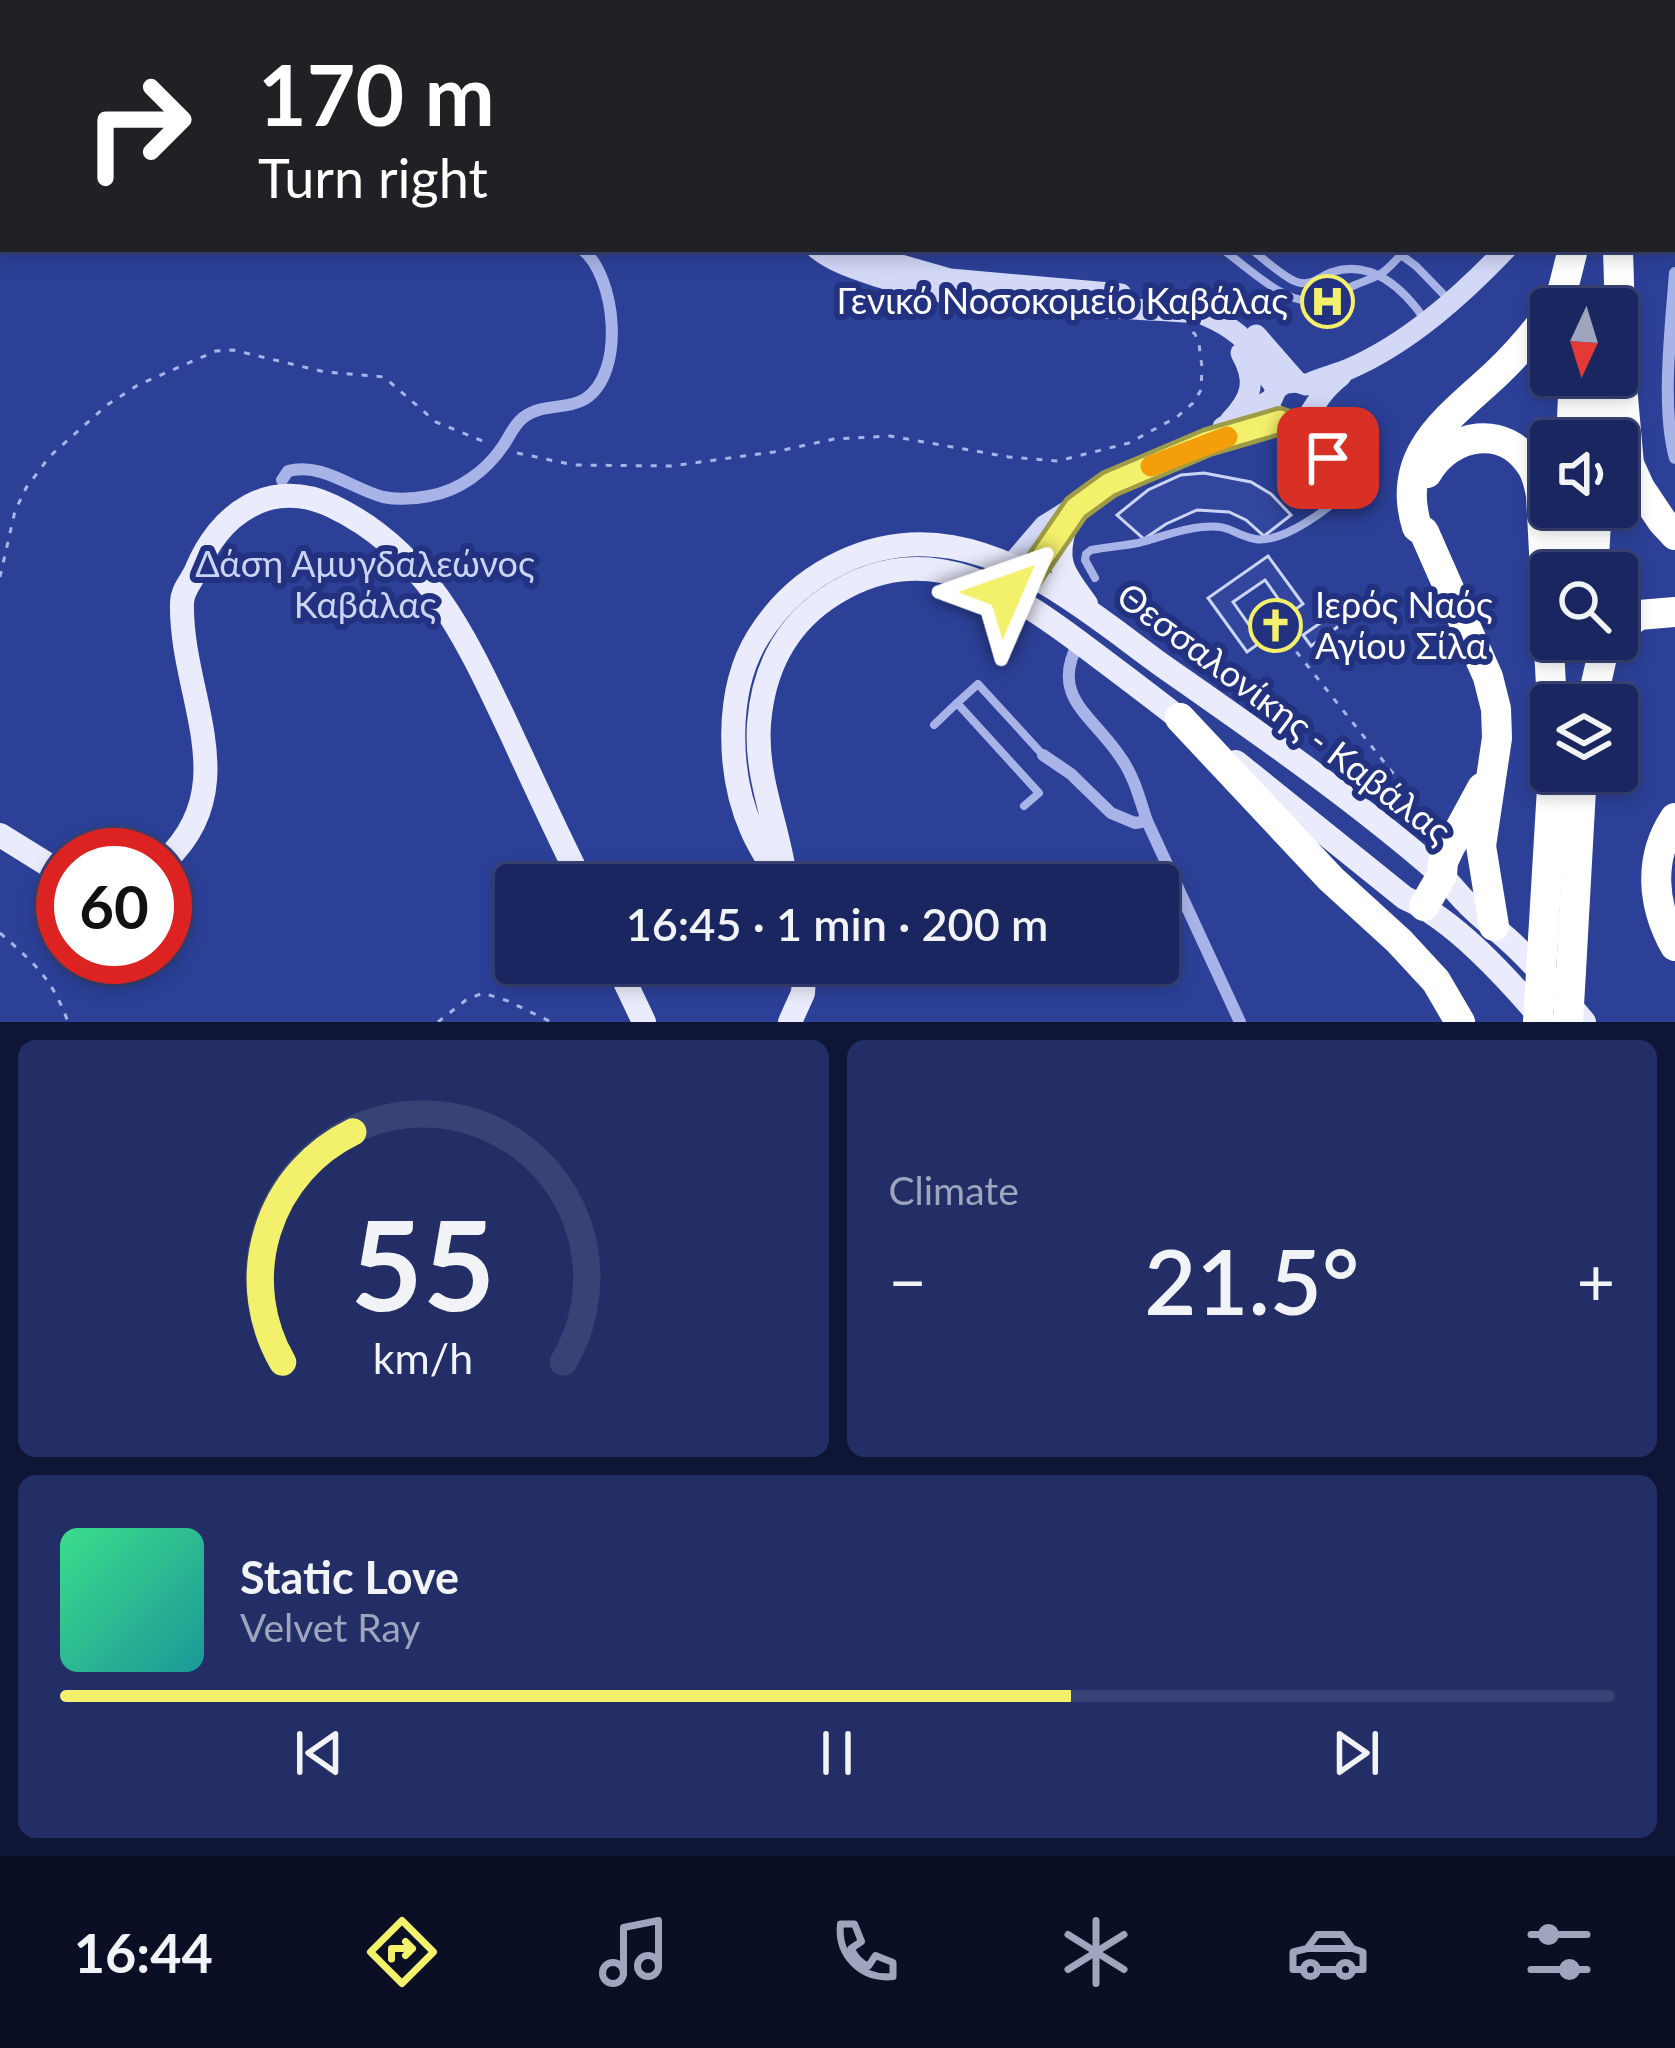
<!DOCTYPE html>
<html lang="en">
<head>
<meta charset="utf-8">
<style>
	:root { --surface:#1a2660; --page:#232e66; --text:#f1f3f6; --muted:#9fa5bd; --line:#384375; --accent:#f3f06b }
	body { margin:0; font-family:Lato,sans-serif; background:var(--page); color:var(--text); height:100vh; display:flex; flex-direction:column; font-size:45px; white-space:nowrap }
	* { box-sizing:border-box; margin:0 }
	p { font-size:39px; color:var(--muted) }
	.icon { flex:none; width:66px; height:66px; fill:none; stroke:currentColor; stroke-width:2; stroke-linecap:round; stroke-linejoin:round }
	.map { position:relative; height:1022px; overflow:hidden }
	.side { display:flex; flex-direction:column; gap:18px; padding:18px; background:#0e1535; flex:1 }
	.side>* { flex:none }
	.guide { position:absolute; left:0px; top:0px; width:1677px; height:252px; box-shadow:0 6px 18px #0003,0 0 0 3px var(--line); background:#202124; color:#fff; overflow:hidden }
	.needle { width:78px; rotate:184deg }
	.buttons { position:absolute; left:1530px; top:288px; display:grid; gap:24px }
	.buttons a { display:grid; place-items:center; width:108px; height:108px; border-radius:12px; background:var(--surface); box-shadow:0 6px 18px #0003,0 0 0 3px var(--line); font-size:60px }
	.speed { position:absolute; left:36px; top:828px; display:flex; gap:24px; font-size:60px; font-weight:700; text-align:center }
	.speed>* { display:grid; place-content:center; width:156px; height:156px; border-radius:50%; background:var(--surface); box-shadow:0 6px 18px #0003,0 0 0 3px var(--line); line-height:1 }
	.speed .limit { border:18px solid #d22; background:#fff; color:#111 }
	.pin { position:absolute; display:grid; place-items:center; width:102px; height:102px; color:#fff; margin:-51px; border-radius:24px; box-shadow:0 6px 18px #0006 }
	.me { position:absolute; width:132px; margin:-66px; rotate:47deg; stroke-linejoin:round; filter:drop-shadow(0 0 9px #0008) }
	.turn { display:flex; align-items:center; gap:42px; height:252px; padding:0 60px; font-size:54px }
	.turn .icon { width:156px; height:156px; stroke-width:2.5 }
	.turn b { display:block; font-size:84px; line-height:102px }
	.big { font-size:90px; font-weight:600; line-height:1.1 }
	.side .tile { flex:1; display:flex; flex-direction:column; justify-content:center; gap:18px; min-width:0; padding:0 42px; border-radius:18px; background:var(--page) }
	.side .dial { align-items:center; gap:0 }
	.dial svg { height:312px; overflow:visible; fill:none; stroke:var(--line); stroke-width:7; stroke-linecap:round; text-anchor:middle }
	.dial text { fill:var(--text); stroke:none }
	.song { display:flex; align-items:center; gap:36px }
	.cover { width:144px; height:144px; border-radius:18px; background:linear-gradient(135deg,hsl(150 70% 55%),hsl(180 70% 35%)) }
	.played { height:12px; border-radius:6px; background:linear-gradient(90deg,var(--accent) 65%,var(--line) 65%) }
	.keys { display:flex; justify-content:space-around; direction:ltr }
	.heat { display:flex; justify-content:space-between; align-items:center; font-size:66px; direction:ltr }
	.side .tiles { flex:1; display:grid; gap:18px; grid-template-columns:1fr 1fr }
	.tile:last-child { grid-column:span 2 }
	.trip { position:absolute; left:495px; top:864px; width:684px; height:120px; border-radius:12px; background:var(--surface); box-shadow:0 6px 18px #0003,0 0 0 3px var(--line); font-weight:600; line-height:120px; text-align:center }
	.tabs { display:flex; height:192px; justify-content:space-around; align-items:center; background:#0a0f26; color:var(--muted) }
	.tabs .icon { width:84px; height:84px }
	.tabs .selected { color:var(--accent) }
	.tabs b { font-size:54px; color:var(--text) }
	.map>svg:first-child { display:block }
	.green { fill:#2c4098; fill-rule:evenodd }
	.building { fill:#32469d; stroke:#ccd4f6; stroke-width:3 }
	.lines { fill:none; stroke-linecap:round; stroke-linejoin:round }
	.path { stroke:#a8b4e7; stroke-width:3; stroke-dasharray:6 9; stroke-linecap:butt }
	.lane { stroke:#a8b4e7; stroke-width:8 }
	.street { stroke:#a8b4e7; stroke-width:12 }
	.secondary { stroke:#d2d8f6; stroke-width:21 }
	.primary { stroke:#eaecfd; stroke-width:24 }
	.highway { stroke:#fff; stroke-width:30 }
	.highway-bridge { stroke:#fff; stroke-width:30 }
	.route-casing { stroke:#9e9c46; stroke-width:30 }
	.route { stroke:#f3f06b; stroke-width:21 }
	.slow { stroke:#f59e0b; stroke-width:21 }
	.labels { text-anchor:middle; stroke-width:12; stroke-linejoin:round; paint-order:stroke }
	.poi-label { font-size:36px; fill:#fff; stroke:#223280; text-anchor:end }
	.park-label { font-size:36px; fill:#ccd4f6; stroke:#223280 }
	.street-label { font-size:36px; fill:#fff; stroke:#223280 }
</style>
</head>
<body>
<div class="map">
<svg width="1675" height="1022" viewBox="0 0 1675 1022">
	<rect width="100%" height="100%" fill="#223280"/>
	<!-- green -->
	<path class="green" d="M 91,0 L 1675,0 L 1675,1022 L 0,1022 L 0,72 L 3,69 L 3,249 L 1674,249 L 1674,3 L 89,3 ZM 1551,309 L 1617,309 L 1617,375 L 1551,375 ZM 1551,441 L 1617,441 L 1617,507 L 1551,507 ZM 1551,573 L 1617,573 L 1617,639 L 1551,639 ZM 1551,705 L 1617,705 L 1617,771 L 1551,771 ZM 63,855 L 165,855 L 165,957 L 63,957 ZM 516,885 L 1158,885 L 1158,963 L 516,963 Z"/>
	<!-- building -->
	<g class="building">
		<path d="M 1009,0 L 1118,0 L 1122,3 L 1007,3 Z"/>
		<path d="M 1204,473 L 1251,482 L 1271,494 L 1291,515 L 1264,536 L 1246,520 L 1229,512 L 1197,510 L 1166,524 L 1144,539 L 1117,515 L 1148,490 L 1181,475 Z"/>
		<path d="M 1268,556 L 1303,604 L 1289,614 L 1265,580 L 1233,602 L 1261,642 L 1247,652 L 1208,598 Z"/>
		<path d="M 1275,608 L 1278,612 L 1280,610 L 1293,636 L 1279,645 L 1261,622 L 1264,621 L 1261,616 Z"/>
		<path d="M 1336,612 L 1343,623 L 1311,646 L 1303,635 Z"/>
	</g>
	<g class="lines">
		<!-- path -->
		<g class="path">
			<path d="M 517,453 L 574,465 L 671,466 L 774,452 L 834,439 L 890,436 L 1009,457 L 1058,461 L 1129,443 L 1177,417 L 1193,403 L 1201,390 L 1202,367 L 1199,344 L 1195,334 L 1189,330"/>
			<path d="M 0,577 L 15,511 L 26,488 L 50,456 L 107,405 L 138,385 L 216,351 L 233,350 L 325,372 L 384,377 L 436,422 L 490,444"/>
			<path d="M 1287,640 L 1404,787 L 1412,810"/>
			<path d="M 0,933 C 34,963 52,978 68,1022"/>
			<path d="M 438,1022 L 466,1000 L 483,993 L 508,1001 L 551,1022"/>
		</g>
		<!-- lane -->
		<g class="lane">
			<path d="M 544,0 L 564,3"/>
			<path d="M 923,0 L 923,3"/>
			<path d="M 1183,0 L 1185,3"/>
			<path d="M 969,1 L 972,3"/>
			<path d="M 991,3 L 992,1"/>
			<path d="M 1222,249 C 1245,265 1282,302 1311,301 C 1327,300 1341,291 1355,285 C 1382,274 1380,277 1401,255"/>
			<path d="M 1251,249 C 1263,258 1284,278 1297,282 C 1311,287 1320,276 1332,272 C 1372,259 1404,289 1425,320"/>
			<path d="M 1393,249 L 1416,266 L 1449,300"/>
			<path d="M 1095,578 L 1085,560 L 1086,554 L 1091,550 C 1107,547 1122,546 1138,543 C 1159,538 1180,529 1202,527 C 1231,524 1231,534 1255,539 C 1284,544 1332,506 1352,487"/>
			<path d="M 934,725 L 957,703"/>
			<path d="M 1024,806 L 1039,793 L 957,703 L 978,684 L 1043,755"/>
		</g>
		<!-- street -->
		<g class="street">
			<path d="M 345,0 L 346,3"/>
			<path d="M 150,3 L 152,0"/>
			<path d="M 0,145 L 3,142"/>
			<path d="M 1674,207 L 1675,207"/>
			<path d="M 1675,273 C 1671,326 1661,408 1675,458"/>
			<path d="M 1313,414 L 1314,423 L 1327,456"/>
			<path d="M 1291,425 L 1307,444 L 1328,458 L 1353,486"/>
			<path d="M 282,480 L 288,471 C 322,462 352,489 383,497 C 398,500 414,499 429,496 C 459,491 486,471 503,446 C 510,436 514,424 524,417 C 543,403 567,410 585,399 C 626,373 616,276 582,249"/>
			<path d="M 1043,755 L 1071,774 L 1111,813 L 1135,823 L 1147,821 C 1140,800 1134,776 1121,758 C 1094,716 1048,697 1079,642"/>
			<path d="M 1147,821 L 1240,1022"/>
		</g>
		<!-- secondary -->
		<g class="secondary">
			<path d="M 619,0 L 625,3"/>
			<path d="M 655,0 L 661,3"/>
			<path d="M 817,249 C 835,263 855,269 876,276 C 980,309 1092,305 1200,313 C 1222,322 1242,333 1256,354 C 1264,366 1266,378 1277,388"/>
			<path d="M 845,249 L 950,279 L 1121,294"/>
			<path d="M 1256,335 L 1297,382"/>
			<path d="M 1274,413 C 1298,441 1307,417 1319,399 C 1325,390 1332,383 1341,376"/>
			<path d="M 1230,421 C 1252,398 1257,381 1241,353"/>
			<path d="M 1223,427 L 1272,399 L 1277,388 L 1286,383 L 1297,382 L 1306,385 C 1319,378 1335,375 1349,369 C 1409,343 1462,295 1506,249"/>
			<path d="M 1003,574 L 1044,526 L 1109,485 L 1208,442 L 1280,420"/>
			<path d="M 1015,597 L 1063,529"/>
		</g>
		<!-- primary -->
		<g class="primary">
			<path d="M 1065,527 C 1053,564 1065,575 1086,604"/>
			<path d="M 1236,762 L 1405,898 C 1454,919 1508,979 1543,1020"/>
			<path d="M 0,835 L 63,874"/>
			<path d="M 165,861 C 246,785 180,695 182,603 C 182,590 191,582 196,571 C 219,513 271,477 332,506 C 427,551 467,640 509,729 C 533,781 557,834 583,885"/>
			<path d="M 785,877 C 778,826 755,777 759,724 C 763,672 783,629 826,599 C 928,529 1016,594 1099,657 C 1131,681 1163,705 1194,730"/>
			<path d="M 783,885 C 773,867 760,849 752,830 C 727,774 725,690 758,637 C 799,571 875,534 952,547 C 1032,561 1098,619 1163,666 C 1257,732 1353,798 1439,873 C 1450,883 1459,896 1470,906 C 1485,921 1502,933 1517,948 C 1541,971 1563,997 1584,1022"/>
			<path d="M 616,963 L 644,1022"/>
			<path d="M 790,1022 L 803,993 L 805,963"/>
		</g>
		<!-- highway -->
		<g class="highway">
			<path d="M 1583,3 L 1583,0"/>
			<path d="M 1612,3 L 1612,0"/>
			<path d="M 1618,249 L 1622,386 L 1629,464 L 1640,488 L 1662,521 L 1675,535"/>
			<path d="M 1552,309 L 1563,289 L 1573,249"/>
			<path d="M 1571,441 L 1574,375"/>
			<path d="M 1601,441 L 1603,375"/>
			<path d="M 1427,473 C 1450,433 1505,423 1532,467 C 1537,475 1539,485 1541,495 L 1552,705"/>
			<path d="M 1564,573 L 1568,507"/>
			<path d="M 1593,573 L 1597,507"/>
			<path d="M 1617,630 L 1639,615 L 1675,612"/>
			<path d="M 1591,705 L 1602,657 L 1610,639"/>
			<path d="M 1180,718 L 1331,879 L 1399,941 L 1436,981 L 1460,1022"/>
			<path d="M 1675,818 C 1648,858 1652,905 1675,946"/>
			<path d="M 1424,906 L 1442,875 L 1443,862 L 1450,847 L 1482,788"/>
			<path d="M 1494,926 L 1481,846 L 1497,738 L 1496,709 L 1488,677 L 1424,532 L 1417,527 C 1394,453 1449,418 1496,374 C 1517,354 1534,334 1551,311"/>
			<path d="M 1543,939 L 1553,771"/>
			<path d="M 1571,971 L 1582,771"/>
		</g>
		<!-- highway-bridge -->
		<g class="highway-bridge">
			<path d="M 1538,1022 L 1543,939"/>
			<path d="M 1568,1022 L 1571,971"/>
		</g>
	</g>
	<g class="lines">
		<defs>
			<path id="route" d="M 1006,592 L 1015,597 L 1076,508 L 1109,484 L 1208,442 L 1280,421 L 1291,425 L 1307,445 L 1328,458"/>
		</defs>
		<!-- route casing -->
		<use href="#route" class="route-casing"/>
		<!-- route -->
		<use href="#route" class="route"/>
		<!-- slow -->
		<path class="slow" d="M 1151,466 L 1227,437"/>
	</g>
	<!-- icons -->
	<defs>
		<symbol id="hospital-ring" viewBox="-11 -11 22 22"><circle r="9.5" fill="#223280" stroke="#f3f06b" stroke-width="1.5"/><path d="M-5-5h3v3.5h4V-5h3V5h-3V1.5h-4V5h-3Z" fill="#f3f06b"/></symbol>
		<symbol id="church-ring" viewBox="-11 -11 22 22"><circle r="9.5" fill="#223280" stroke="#f3f06b" stroke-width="1.5"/><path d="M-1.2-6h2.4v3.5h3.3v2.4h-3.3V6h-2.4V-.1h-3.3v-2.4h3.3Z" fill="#f3f06b"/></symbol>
	</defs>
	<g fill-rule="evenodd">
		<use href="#hospital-ring" x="1298" y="272" width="59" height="59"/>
		<use href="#church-ring" x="1246" y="596" width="59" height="59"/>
	</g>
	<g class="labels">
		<!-- poi labels -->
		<g class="poi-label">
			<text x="1288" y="314">Γενικό Νοσοκομείο Καβάλας</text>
			<text x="1315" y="618" text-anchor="start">Ιερός Ναός<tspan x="1315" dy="41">Αγίου Σίλα</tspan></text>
		</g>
		<!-- park labels -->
		<g class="park-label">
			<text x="365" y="577">Δάση Αμυγδαλεώνος<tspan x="365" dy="41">Καβάλας</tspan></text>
		</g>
		<!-- street labels -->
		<g class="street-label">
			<text transform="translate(1284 713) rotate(37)" y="13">Θεσσαλονίκης - Καβάλας</text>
		</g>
	</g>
</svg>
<div class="buttons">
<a><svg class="needle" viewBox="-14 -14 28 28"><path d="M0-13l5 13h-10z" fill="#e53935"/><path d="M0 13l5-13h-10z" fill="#9fa5bd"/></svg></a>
<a><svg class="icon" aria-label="sound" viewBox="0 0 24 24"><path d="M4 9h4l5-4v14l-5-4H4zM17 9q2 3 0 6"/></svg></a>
<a><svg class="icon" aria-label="search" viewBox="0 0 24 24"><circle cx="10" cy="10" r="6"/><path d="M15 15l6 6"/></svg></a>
<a><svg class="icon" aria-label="layers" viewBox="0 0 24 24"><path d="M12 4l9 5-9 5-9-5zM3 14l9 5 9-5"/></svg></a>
</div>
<div class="speed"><div class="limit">60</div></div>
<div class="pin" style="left:1328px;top:458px;background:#d93025"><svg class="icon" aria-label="arrive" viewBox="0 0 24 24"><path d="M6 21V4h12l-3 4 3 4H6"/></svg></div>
<svg class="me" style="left:1006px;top:592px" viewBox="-20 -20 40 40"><path d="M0-17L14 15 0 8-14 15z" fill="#f3f06b" stroke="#fff" stroke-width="4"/></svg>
<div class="trip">16:45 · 1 min · 200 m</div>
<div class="guide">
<div class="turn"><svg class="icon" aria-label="right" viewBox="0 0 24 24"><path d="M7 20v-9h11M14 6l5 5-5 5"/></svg><div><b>170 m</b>Turn right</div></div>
</div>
</div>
<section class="side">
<div class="tiles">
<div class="tile dial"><svg viewBox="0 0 100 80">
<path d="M14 69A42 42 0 1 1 86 69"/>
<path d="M14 69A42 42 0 0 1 32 10" stroke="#f3f06b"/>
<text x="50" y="56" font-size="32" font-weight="700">55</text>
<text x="50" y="72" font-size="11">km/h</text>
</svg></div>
<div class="tile"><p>Climate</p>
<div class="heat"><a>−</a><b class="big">21.5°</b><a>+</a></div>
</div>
<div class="tile">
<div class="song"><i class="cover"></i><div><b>Static Love</b><p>Velvet Ray</p></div></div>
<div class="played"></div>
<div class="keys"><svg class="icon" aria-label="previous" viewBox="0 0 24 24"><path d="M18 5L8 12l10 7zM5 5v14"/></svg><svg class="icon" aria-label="pause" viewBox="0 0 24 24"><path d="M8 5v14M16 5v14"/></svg><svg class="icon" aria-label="next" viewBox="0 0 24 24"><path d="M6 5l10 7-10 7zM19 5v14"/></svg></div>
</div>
</div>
</section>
<nav class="tabs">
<b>16:44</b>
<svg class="icon selected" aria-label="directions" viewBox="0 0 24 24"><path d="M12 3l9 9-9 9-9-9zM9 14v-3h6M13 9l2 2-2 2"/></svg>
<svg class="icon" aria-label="music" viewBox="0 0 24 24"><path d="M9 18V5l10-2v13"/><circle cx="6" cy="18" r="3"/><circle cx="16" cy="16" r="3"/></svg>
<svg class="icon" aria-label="phone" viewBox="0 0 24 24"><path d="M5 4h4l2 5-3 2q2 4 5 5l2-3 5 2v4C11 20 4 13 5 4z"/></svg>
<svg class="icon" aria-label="climate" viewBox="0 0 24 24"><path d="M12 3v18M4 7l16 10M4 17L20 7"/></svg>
<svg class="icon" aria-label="car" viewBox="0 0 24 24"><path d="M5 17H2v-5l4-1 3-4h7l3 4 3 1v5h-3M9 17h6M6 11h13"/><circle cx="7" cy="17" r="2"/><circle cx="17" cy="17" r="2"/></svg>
<svg class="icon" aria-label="filters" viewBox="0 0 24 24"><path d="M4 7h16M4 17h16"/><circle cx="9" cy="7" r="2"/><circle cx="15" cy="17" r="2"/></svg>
</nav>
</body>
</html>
